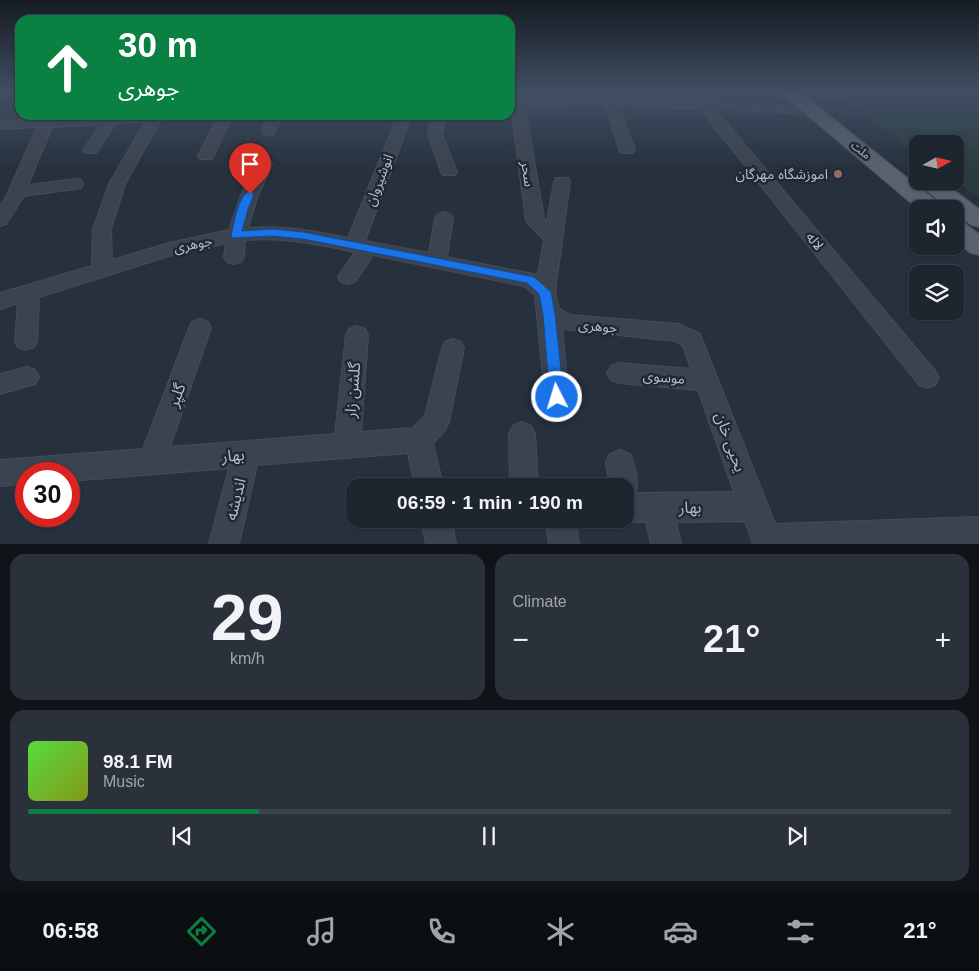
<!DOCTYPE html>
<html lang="en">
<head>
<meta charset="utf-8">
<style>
	:root { --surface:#1d252e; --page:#2a313a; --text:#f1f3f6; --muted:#a0a5aa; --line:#3b424a; --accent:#0b8043 }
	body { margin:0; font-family:Helvetica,"Noto Sans Arabic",sans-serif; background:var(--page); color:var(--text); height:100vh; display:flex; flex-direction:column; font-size:19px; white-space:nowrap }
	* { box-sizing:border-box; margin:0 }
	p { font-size:16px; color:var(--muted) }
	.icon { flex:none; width:28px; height:28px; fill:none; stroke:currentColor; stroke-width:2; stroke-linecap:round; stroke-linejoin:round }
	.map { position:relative; height:544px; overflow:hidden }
	.sheet { display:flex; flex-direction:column; gap:10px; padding:10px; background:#101419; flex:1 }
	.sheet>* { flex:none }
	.banner { position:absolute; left:15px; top:15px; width:500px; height:105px; border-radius:15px; box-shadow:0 1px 4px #0004,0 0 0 1px var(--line); background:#0b8043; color:#fff; overflow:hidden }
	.needle { width:32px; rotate:82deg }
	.controls { position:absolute; left:909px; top:135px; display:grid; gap:10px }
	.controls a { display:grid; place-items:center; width:55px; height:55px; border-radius:10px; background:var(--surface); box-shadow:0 1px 4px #0004,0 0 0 1px var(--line); font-size:25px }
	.speed { position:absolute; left:15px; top:462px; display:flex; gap:10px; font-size:25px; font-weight:700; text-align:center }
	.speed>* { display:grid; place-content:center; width:65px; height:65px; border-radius:50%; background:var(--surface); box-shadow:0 1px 4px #0004,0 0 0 1px var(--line); line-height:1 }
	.speed .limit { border:8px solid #d22; background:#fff; color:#111 }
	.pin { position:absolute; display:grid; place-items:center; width:42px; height:42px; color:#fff; margin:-51px -21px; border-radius:50% 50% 50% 0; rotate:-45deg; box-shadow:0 0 5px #0007 }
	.pin .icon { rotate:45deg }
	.me { position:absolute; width:55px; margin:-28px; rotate:355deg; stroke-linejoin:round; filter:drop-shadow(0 0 4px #0008) }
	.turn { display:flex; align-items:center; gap:18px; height:105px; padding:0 20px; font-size:22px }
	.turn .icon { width:65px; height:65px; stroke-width:2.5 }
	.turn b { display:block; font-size:35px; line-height:42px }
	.big { font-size:38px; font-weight:700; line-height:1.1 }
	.sheet .widget { flex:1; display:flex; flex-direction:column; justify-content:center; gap:8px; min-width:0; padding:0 18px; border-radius:15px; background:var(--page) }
	.sheet .dial { align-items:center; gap:0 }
	.dial b { font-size:65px; line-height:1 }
	.song { display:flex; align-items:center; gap:15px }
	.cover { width:60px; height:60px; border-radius:8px; background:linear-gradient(135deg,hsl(110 70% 55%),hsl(70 70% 35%)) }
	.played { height:5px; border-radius:2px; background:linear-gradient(90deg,var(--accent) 25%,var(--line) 25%) }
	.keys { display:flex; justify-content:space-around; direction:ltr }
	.heat { display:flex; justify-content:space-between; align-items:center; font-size:28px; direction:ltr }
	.sheet .tiles { flex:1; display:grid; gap:10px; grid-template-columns:1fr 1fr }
	.widget:last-child { grid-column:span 2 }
	.trip { position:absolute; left:346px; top:478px; width:288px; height:50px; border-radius:15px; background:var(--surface); box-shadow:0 1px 4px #0004,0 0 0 1px var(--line); font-weight:700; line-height:50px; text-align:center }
	.dock { display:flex; height:80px; justify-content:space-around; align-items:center; background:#0c0f12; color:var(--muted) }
	.dock .icon { width:35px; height:35px }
	.dock .selected { color:var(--accent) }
	.dock b { font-size:22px; color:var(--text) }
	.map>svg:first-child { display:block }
	.green { fill:#293d3f }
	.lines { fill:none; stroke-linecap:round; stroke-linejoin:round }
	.minor-casing { stroke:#444c57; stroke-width:2 }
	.major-casing { stroke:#444c57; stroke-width:2 }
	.minor { fill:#3b434e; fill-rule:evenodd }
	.major { fill:#59626e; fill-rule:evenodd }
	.route { fill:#1a73e8; stroke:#114b97 }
	.education-dot { fill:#8d6e63; stroke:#202833; stroke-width:2 }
	.labels { text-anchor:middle; stroke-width:5; stroke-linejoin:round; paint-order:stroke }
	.far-street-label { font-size:11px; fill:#b7bec9; stroke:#202833 }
	.street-label { font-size:14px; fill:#b7bec9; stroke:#202833 }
	.poi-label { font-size:14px; fill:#b7bec9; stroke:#202833; text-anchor:end }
	.near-street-label { font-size:16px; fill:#b7bec9; stroke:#202833 }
</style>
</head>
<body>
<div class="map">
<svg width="979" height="544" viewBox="0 0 979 544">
	<rect width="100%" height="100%" fill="#27313e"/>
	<!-- green -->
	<path class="green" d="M 833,92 L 979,92 L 979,197 L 955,181 L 955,144 L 918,144 L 917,154 Z"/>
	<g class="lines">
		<defs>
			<g id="minor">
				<path d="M 599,92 L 611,92 L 615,98 L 648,98 L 817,107 L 819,110 L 817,113 L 812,114 L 715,109 L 935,371 L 939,378 L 935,385 L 927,388 L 919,385 L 700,109 L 619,106 L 635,150 L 632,153 L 622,153 L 619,150 L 606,106 L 525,107 L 544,219 L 547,222 L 554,182 L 556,178 L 568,178 L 570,182 L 555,292 L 559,309 L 571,315 L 679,324 L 700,334 L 775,524 L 979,517 L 979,544 L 753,544 L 745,521 L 676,522 L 681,544 L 651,544 L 646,522 L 625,522 L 616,519 L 625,519 L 625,486 L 610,486 L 606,463 L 610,454 L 620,450 L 630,454 C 635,466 640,481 635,493 L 734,492 L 698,390 L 619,383 L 611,380 L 607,373 L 611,366 L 619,363 L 691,369 L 683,346 L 675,341 L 562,329 L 569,397 L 566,405 L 557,408 L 548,405 L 545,397 L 535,295 L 524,286 L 373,255 L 355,282 L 348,284 L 341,282 L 338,277 L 355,252 C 317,244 285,237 245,240 L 244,257 L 241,262 L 234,264 L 227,262 L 224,257 L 226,243 L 172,255 L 39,297 L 37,341 L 34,347 L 26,350 L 18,347 L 15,341 L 18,303 L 0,309 L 0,293 L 92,266 L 93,229 L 109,184 L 145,122 L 116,123 L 96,153 L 86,153 L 83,150 L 101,124 L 52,127 L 28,185 L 75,179 L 81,180 L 83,184 L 81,188 L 75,189 L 24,196 L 6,224 L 0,226 L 0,206 L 7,195 L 37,127 L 0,129 L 0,121 L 111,115 L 201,115 L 194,119 L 160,121 L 125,184 L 111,229 L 112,260 L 169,243 L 229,230 L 240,198 L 256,164 L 258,161 L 270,161 L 272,164 L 257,198 L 248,228 C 282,225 314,231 348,238 L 398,115 L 412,115 L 365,241 L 429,253 L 435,218 L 438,214 L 444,212 L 450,214 L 453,218 L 447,257 L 538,275 L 544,240 L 526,221 L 510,99 L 602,98 Z"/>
				<path d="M 219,115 L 233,115 L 212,159 L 200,159 L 198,156 Z"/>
				<path d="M 268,115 L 282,115 L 274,135 L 264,135 L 262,132 Z"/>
				<path d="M 432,115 L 446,115 L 442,134 L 457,172 L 455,175 L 443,175 L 441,172 L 428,134 Z"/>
				<path d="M 200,319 L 208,322 L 211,328 L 170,447 L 335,434 L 346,335 L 349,329 L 357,326 L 365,329 L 368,335 L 361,432 L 413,428 L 425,416 L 442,348 L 445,342 L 453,339 L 461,342 L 464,348 L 449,422 L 445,430 L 433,443 L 443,486 L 415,486 L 408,453 L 257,465 L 239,544 L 209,544 L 229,468 L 69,481 L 69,474 L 26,474 L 26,484 L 0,486 L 0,460 L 143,449 L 189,328 L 192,322 Z"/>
				<path d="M 27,367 L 35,370 L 39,377 L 35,384 L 0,394 L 0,374 Z"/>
				<path d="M 522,422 L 531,426 L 535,434 L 538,486 L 510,486 L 509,434 L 513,426 Z"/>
				<path d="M 421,519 L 451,519 L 456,544 L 426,544 Z"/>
				<path d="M 545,519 L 575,519 L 579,544 L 549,544 Z"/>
			</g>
			<g id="major">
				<path d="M 780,92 L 800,92 L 940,204 L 943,209 L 918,209 Z"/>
				<path d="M 918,180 L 942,181 L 979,209 L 979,227 L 971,225 L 955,213 L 955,209 L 950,209 L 920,186 Z"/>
				<path d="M 955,219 L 963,222 L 979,234 L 979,255 L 970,253 L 955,240 Z"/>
			</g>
		</defs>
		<!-- minor casing -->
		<use href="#minor" class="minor-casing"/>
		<!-- major casing -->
		<use href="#major" class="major-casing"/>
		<!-- minor -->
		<use href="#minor" class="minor"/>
		<!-- major -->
		<use href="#major" class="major"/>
	</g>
	<!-- sky -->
	<linearGradient id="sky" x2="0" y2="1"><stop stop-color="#151b22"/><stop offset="0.55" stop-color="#414e63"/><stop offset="1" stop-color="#414e63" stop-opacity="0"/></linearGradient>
	<rect width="979" height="168" fill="url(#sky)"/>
	<!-- route -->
	<path class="route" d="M 250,191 L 254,194 L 248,209 L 242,231 L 272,229 L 303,232 L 534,277 L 551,292 L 555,314 L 564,397 L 562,402 L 557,403 L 552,402 L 550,397 L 543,314 L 539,294 L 527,283 L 303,239 L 272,236 L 232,238 L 231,236 C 234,224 238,195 250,191 Z"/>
	<!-- markers -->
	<circle class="education-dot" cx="838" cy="174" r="5"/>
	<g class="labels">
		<!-- far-street labels -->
		<g class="far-street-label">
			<text transform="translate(861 150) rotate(39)" y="4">ملت</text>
		</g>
		<!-- street labels -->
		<g class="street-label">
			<text transform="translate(528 174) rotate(82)" y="5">سحر</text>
			<text transform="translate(379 180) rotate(-69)" y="5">انوشیروان</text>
			<text transform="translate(815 241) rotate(51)" y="5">لاله</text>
			<text transform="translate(193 244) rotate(-11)" y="5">جوهری</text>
			<text transform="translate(598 326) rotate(5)" y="5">جوهری</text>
			<text transform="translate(664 377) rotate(5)" y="5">موسوی</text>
		</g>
		<!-- poi labels -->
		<g class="poi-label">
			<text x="828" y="179">اموزشگاه مهرگان</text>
		</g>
		<!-- near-street labels -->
		<g class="near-street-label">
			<text transform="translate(352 390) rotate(-85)" y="6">گلشن زار</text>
			<text transform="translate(176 395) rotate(-70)" y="6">گلپر</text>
			<text transform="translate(731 442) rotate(70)" y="6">یحیی خان</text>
			<text transform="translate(233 455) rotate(-5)" y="6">بهار</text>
			<text transform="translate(235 499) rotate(-76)" y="6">اندیشه</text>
			<text transform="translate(690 507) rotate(-1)" y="6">بهار</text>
		</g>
	</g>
</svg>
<div class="controls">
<a><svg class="needle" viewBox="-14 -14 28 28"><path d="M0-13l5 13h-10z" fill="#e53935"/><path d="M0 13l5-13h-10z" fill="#a0a5aa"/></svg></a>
<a><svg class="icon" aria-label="sound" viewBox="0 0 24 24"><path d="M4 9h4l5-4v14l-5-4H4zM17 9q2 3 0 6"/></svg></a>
<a><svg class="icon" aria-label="layers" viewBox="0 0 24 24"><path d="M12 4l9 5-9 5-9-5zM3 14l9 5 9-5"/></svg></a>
</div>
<div class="speed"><div class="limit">30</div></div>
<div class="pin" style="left:250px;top:194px;background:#d93025"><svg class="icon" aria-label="arrive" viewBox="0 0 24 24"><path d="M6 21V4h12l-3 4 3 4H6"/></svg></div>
<svg class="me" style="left:557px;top:397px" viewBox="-20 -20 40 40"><circle r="17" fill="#1a73e8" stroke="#fff" stroke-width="3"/><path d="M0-11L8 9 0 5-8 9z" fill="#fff"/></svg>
<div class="trip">06:59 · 1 min · 190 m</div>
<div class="banner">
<div class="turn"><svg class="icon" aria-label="ahead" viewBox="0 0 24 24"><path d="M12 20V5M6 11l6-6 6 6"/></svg><div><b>30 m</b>جوهری</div></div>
</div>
</div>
<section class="sheet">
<div class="tiles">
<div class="widget dial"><b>29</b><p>km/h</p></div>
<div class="widget"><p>Climate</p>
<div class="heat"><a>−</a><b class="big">21°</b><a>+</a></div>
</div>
<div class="widget">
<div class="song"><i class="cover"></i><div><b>98.1 FM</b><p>Music</p></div></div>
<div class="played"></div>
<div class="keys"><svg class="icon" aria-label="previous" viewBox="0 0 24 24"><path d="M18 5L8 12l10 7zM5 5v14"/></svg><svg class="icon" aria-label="pause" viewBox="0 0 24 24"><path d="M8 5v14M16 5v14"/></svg><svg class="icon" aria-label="next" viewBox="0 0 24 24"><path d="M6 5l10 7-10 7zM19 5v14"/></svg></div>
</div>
</div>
</section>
<nav class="dock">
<b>06:58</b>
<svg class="icon selected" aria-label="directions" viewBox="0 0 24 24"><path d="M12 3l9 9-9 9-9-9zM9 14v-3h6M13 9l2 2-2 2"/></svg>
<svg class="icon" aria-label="music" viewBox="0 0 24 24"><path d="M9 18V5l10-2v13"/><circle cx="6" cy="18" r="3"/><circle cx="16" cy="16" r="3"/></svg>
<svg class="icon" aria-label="phone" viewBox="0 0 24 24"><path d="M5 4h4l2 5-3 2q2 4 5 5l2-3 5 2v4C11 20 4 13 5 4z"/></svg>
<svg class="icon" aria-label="climate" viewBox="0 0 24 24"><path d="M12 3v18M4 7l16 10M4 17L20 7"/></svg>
<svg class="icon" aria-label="car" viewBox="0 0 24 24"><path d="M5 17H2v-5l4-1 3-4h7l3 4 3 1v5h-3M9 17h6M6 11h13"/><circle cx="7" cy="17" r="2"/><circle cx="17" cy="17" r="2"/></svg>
<svg class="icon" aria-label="filters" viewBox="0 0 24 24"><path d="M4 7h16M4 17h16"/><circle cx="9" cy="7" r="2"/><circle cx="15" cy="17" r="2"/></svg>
<b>21°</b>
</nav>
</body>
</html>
